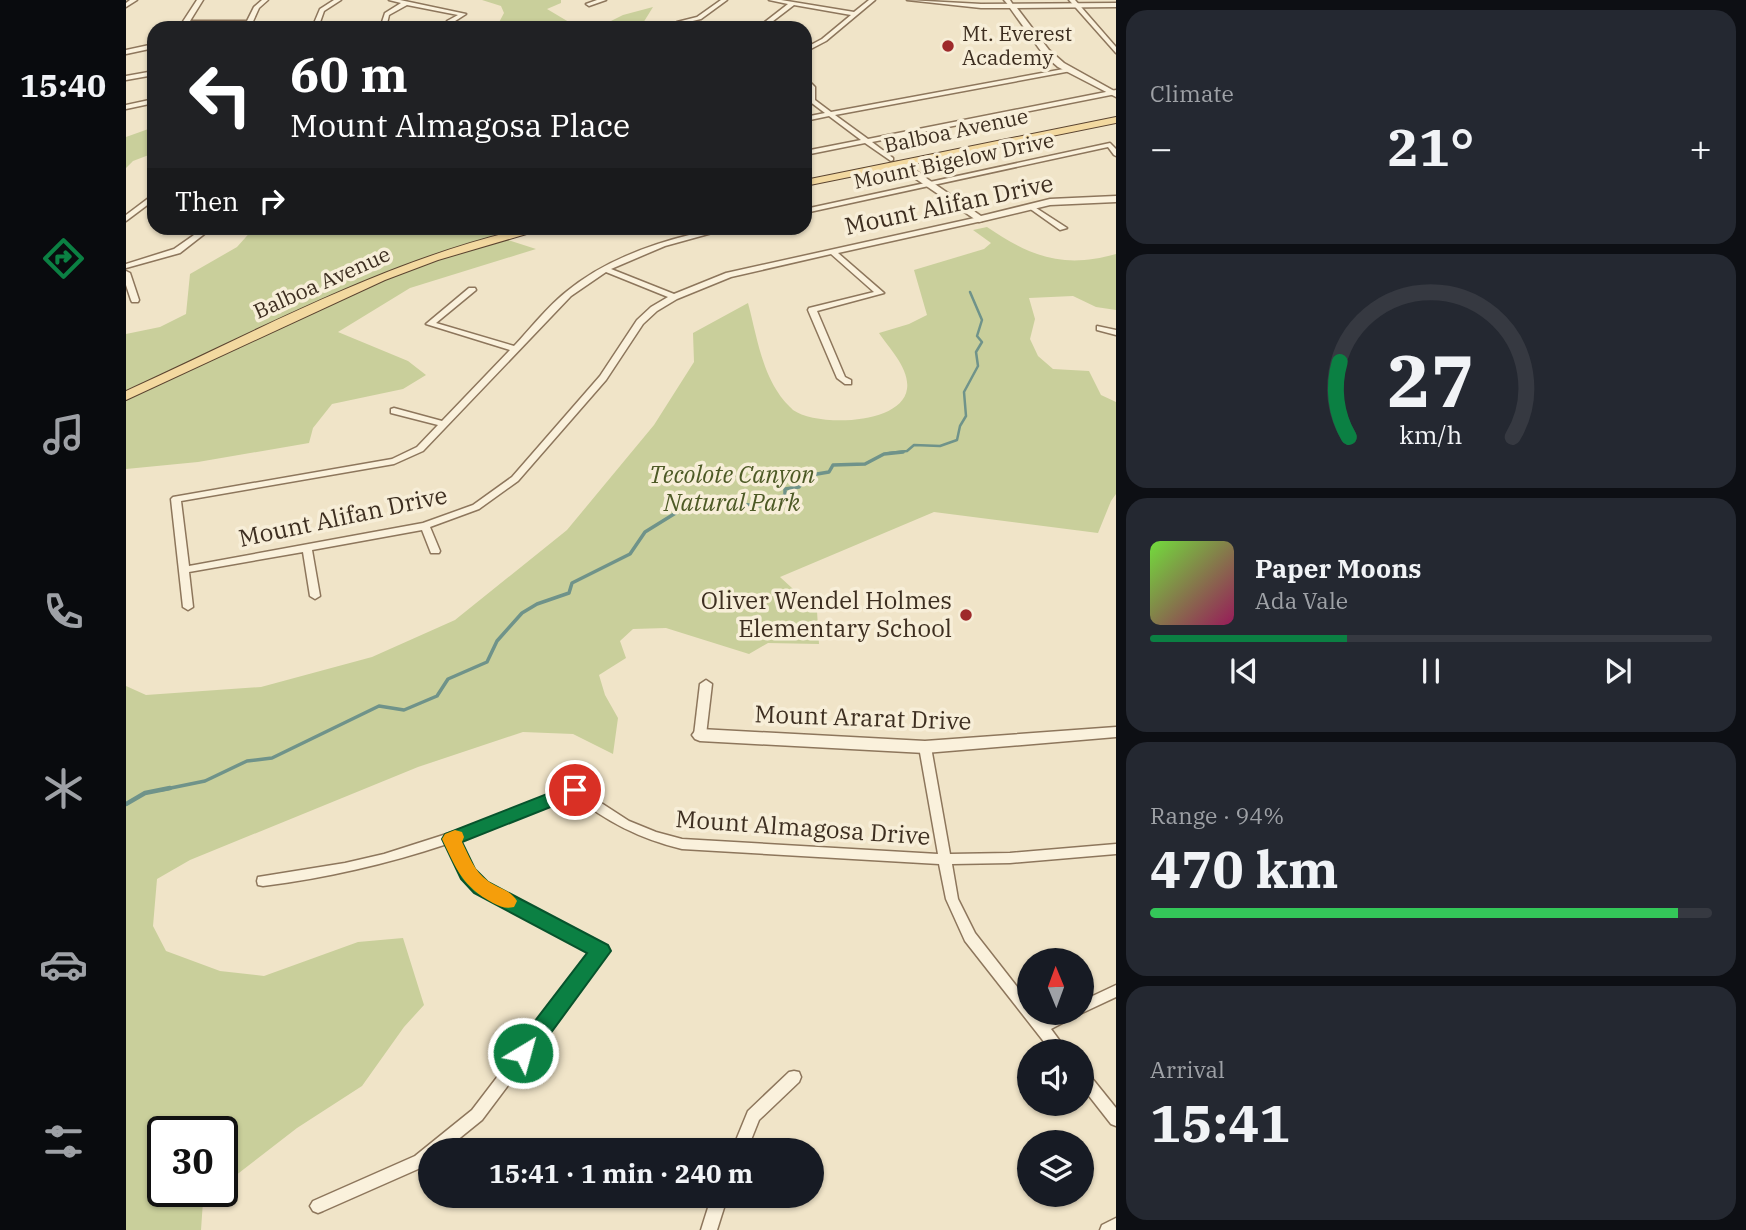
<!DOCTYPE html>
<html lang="en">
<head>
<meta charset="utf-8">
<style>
	:root { --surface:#171b24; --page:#242831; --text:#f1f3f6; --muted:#9ea1a6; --line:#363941; --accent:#0b8043 }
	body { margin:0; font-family:"IBM Plex Serif",serif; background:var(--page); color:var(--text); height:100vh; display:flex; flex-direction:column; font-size:26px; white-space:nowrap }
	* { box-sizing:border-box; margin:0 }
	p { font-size:23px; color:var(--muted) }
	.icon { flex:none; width:38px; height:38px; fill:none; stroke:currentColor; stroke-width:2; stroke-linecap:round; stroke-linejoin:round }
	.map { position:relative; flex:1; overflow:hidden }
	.side { display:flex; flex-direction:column; gap:10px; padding:10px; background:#0d0f14; width:630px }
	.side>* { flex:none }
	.guide { position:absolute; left:21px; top:21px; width:665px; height:214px; border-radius:21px; box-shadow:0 2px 5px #0004; background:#202124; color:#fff; overflow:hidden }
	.needle { width:46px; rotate:359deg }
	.fabs { position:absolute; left:891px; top:948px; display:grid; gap:14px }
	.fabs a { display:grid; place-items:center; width:77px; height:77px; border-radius:50%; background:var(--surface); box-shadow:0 2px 5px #0004; font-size:35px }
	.speed { position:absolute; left:21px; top:1116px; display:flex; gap:14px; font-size:35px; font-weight:700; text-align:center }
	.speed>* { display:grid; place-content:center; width:91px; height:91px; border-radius:50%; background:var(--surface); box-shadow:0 2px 5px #0004; line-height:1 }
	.speed .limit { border:4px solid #111; border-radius:10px; background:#fff; color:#111 }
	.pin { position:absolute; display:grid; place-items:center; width:60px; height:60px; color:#fff; margin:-30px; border:4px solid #fff; border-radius:50%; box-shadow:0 2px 7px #0007 }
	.me { position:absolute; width:77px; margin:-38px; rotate:37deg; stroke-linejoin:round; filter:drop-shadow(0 0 5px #0008) }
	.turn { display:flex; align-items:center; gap:24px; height:147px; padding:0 28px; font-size:32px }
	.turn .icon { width:91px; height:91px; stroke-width:2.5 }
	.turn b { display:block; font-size:49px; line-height:60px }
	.then { display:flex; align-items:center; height:66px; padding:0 28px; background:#0003; gap:14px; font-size:26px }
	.big { font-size:52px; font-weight:800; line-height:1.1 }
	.side .widget { flex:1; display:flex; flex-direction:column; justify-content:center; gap:10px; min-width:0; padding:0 24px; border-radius:21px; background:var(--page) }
	.side .dial { align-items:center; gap:0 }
	.dial svg { height:182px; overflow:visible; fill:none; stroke:var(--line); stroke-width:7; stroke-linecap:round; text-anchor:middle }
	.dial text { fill:var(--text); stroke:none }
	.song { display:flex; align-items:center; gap:21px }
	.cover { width:84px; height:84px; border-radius:10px; background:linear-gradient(135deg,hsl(100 70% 55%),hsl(330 70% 35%)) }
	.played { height:7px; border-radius:4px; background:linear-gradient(90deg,var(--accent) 35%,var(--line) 35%) }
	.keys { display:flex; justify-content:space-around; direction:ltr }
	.heat { display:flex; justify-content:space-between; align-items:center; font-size:38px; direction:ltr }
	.charge { height:10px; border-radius:5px; background:linear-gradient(90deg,#34c759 94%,var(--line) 0) }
	.trip { position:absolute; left:292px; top:1138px; width:406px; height:70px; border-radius:35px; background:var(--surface); box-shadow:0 2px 5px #0004; font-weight:800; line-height:70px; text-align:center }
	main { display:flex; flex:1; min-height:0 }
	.dock { display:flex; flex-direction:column; width:126px; justify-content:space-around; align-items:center; background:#090b0e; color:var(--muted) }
	.dock .icon { width:49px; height:49px }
	.dock .current { color:var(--accent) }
	.dock b { font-size:32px; color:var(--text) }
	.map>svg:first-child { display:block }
	.green { fill:#c9cf9b }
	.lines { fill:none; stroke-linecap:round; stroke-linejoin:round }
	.stream-far2 { stroke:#6f938a; stroke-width:2.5 }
	.stream-far1 { stroke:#6f938a; stroke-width:3.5 }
	.stream { stroke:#6f938a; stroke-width:4.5 }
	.minor-casing { stroke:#8d765c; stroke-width:3 }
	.tertiary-casing { stroke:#8d765c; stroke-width:3 }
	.primary-casing { stroke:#5b4430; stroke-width:2 }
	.minor { fill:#faf1dc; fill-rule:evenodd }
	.tertiary { fill:#faf1dc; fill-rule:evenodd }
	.primary { fill:#f3d9a0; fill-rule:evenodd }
	.route { fill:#0b8043; stroke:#07532c; stroke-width:2 }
	.slow { fill:#f59e0b }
	.poi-dot { fill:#9e2a2b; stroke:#f7eed8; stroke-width:2.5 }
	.labels { text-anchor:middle; stroke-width:7; stroke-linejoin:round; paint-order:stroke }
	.far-poi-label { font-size:21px; fill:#3d2e20; stroke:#f7eed8; text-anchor:start }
	.far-street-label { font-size:21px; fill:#3d2e20; stroke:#f7eed8 }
	.street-label { font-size:24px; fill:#3d2e20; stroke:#f7eed8 }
	.park-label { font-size:24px; font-style:italic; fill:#4d5a26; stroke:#f7eed8 }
	.poi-label { font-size:24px; fill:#3d2e20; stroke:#f7eed8; text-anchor:end }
</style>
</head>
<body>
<main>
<nav class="dock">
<b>15:40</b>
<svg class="icon current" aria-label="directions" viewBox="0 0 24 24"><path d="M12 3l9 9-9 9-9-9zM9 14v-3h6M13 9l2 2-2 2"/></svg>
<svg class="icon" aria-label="music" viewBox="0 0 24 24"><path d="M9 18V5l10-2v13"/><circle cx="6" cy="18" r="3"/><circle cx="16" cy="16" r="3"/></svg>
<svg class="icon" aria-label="phone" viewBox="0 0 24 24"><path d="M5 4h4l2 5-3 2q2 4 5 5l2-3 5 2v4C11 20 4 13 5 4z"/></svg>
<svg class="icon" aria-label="climate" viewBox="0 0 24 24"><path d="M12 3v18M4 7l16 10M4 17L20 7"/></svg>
<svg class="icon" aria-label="car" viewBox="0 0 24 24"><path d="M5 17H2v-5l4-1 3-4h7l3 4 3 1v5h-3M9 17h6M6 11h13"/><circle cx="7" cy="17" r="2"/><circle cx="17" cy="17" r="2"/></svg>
<svg class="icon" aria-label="filters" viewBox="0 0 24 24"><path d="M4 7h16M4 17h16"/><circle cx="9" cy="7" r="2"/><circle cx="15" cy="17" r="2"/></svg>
</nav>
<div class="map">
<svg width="990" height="1230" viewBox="0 0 990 1230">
	<rect width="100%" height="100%" fill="#f0e4c8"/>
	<!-- green -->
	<g class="green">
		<path d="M 356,0 L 435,0 L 435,3 L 421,9 L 453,28 L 370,28 L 378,13 L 375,6 Z"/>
		<path d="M 527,7 L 514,28 L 471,28 L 497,15 Z"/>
		<path d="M 28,127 L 28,153 L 7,161 L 0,168 L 0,137 Z"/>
		<path d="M 861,227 C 905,257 938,269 990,254 L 990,310 L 970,307 L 947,296 L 903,298 L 909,319 L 904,339 L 912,356 L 927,369 L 963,371 L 975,395 L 990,402 L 990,494 L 985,501 L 972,533 L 808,512 L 654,577 L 691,611 L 693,644 L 642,643 L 623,654 L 540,628 L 507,629 L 494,641 L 500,658 L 473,675 L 479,695 L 492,718 L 487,754 L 447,734 L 397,732 L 292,767 L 64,860 L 31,879 L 27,926 L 40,951 L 94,971 L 138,976 L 232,942 L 277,938 L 298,1005 L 278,1027 L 236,1086 L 171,1128 L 96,1186 L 96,1132 L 37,1132 L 37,1192 L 89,1192 L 77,1201 L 75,1230 L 0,1230 L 0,686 L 20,695 L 135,687 L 246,657 L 329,620 L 441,530 L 528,425 L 568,362 L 567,333 L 622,303 C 630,333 635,368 653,394 C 656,399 663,406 667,410 C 691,427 776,425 781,389 C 784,369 763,348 753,333 L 783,324 L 801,315 L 788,270 L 858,249 L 865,243 L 847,230 Z"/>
		<path d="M 128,228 L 344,228 L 410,249 L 284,288 L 212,332 L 282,361 L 300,375 L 277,389 L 206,404 L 187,428 L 183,443 L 72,462 L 0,469 L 0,334 L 34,327 L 60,314 L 64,274 L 111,247 Z"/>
	</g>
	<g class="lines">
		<!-- stream-far2 -->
		<path class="stream-far2" d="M 763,453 L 781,451 L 788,445 L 814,446 L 831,440 L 834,426 L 840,416 L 838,392 L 852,366 L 850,352 L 856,342 L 851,336 L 856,320 L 844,292"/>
		<!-- stream-far1 -->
		<path class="stream-far1" d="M 35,790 L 79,781 L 121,761 L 146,758 L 253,706 L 278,710 L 311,696 L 322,679 L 361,662 L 371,641 L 396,613 L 411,604 L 443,593 L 446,583 L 504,554 L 519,532 L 561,506 L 584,502 L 637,506 L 659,495 L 659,489 L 673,487 L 676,483 L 673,477 L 703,472 L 707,465 L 739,464 L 758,454 L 777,452"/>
		<!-- stream -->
		<path class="stream" d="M 0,804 L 19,793 L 44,788"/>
		<defs>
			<g id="minor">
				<path d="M 4,0 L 11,0 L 0,7 L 0,3 Z"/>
				<path d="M 71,0 L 77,0 L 64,21 L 121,21 L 128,7 L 136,0 L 142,0 L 133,8 L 124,28 L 118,28 L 120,25 L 62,25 L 60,27 L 56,27 L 56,23 Z"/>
				<path d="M 208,0 L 215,0 L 198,11 L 192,28 L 186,28 L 194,9 Z"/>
				<path d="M 263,0 L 274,0 L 340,14 L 326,23 L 326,28 L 320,28 L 321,21 L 332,15 L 281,5 L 263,15 L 260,28 L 254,28 L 259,13 L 275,3 Z"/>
				<path d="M 471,0 L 480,0 L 463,6 L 460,4 Z"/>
				<path d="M 595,0 L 601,0 L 575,19 L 554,24 L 551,22 L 571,17 Z"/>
				<path d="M 643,0 L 655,0 L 728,12 L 743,0 L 749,0 L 700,41 L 679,52 L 679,48 L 696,39 L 725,15 L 668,5 L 638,28 L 631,28 L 662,4 Z"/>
				<path d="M 878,0 L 884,0 L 889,8 L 885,8 Z"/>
				<path d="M 943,0 L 949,0 L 990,47 L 990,53 Z"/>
				<path d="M 28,44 L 28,48 L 0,54 L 0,50 Z"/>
				<path d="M 943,68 L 946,70 L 945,71 L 709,115 L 742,139 L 990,90 L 990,94 L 746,142 L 767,158 L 767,160 L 765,161 L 739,143 L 679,155 L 679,151 L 735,140 L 703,116 L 679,121 L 679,117 L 699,113 L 683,101 L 683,87 L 679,83 L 679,77 L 689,87 L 689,100 L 705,112 Z"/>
				<path d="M 28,71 L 28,75 L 0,80 L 0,76 Z"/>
				<path d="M 28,99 L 28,103 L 0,109 L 0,105 Z"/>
				<path d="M 984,143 L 990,149 L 990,156 L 988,155 L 982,147 L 679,213 L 679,209 Z"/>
				<path d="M 28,194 L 28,200 L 0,221 L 0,215 Z"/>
				<path d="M 905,205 L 907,206 L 941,228 L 934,230 L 903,208 L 901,207 Z"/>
				<path d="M 853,217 L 856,217 L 856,221 L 712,253 L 758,293 L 691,311 L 719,377 L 725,380 L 725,384 L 719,384 L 711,378 L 682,310 L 683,308 L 748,292 L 705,254 L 605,277 L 551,299 L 531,311 L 517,324 L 480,380 L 392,481 L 353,509 L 304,527 L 314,551 L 313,553 L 305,553 L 296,530 L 186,550 L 194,596 L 189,599 L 184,596 L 177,552 L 63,572 L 67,607 L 62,610 L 57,607 L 45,499 L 47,497 L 266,459 L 291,447 L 312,425 L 265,413 L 265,409 L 268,408 L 316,421 L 384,350 L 300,324 L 343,288 L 349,288 L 350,290 L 310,323 L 388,346 C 405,328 421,307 440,292 C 476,262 522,245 567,234 C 579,230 591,227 604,228 L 539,246 L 485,269 L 548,294 L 600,273 ZM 480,272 L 542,297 L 525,307 L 511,320 L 474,376 L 386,477 L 347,505 L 297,523 L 63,566 L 55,501 L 268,464 L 297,451 L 445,296 Z"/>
				<path d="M 78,228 L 86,228 L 54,253 L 0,268 L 0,264 L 48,249 Z"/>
				<path d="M 0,271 L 4,273 L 13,300 L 12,302 L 6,302 L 5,300 L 0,285 Z"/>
				<path d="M 971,326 L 990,330 L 990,335 L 971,330 Z"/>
				<path d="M 580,680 L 586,684 L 580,735 L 578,738 L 570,738 L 568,735 L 574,684 Z"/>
				<path d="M 799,743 L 803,744 L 805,747 L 824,854 L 884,853 L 990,844 L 990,854 L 884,863 L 826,864 L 832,899 L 849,933 L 903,1002 L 903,1013 L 913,1013 L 917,1019 L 929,1013 L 950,1013 L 948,1017 L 925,1029 L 942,1052 L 926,1052 L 839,941 L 820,899 L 813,864 L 556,849 C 515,839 480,822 448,795 L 332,840 L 347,871 L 360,883 L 480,947 L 482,951 L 480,955 L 356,1120 L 319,1150 L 304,1150 L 304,1161 L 299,1166 L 197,1211 L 192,1213 L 187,1211 L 184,1206 L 187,1201 L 289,1156 L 346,1110 L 466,953 L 350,891 L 338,878 L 321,844 C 261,864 200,878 137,886 L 132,885 L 131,881 L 132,877 L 219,863 L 258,854 L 330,831 L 449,786 L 503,821 L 530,832 L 556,839 L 812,854 L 793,747 L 795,744 Z"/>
				<path d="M 990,985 L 990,997 L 956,1013 L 956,1001 Z"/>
				<path d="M 668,1071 L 673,1072 L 675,1077 L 673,1082 L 633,1120 L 621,1150 L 606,1150 L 622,1111 L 663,1072 Z"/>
				<path d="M 956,1071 L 961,1072 L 990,1108 L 990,1126 L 985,1124 L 956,1087 Z"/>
				<path d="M 586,1195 L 602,1195 L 591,1230 L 575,1230 Z"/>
				<path d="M 990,1218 L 990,1230 L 974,1230 L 976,1225 Z"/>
			</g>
			<g id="tertiary">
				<path d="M 781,0 L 855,4 L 990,3 L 990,7 L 891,8 L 923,50 L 938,63 L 990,92 L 990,97 L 932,67 L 917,54 L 884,8 L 855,8 Z"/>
				<path d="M 771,162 L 777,162 L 855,216 L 924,199 L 990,196 L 990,202 L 924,205 L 853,222 L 771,166 Z"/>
				<path d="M 990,727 L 990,737 L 799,753 L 574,741 L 569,739 L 566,735 L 569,731 L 574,729 L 799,741 Z"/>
			</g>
			<g id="primary">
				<path d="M 990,117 L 990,123 L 679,186 L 679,180 Z"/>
				<path d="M 401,228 L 421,228 L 312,260 L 259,280 L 0,400 L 0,391 C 132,331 259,260 401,228 Z"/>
			</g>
		</defs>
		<!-- minor casing -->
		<use href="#minor" class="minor-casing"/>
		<!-- tertiary casing -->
		<use href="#tertiary" class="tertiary-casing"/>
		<!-- primary casing -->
		<use href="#primary" class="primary-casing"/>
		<!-- minor -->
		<use href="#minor" class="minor"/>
		<!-- tertiary -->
		<use href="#tertiary" class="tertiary"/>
		<!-- primary -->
		<use href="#primary" class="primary"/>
	</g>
	<!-- route -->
	<path class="route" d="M 449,783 L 455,785 L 458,790 L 455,795 L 336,842 L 349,869 L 362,882 L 482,945 L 485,951 L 405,1060 L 397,1063 L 389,1060 L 386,1053 L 389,1047 L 461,953 L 348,893 L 335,879 L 316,839 L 319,834 Z"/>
	<!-- slow -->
	<path class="slow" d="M 329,830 L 336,832 L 338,837 L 336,842 C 343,856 348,871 362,881 C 371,888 385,890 391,901 L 388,907 C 380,909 375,907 367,903 C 336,886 331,870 316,839 L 319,834 Z"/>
	<!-- markers -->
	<g class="poi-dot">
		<circle cx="822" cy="46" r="7"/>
		<circle cx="840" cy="615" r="7"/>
	</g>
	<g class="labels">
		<!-- far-poi labels -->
		<g class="far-poi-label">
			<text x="836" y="41">Mt. Everest<tspan x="836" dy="24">Academy</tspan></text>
		</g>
		<!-- far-street labels -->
		<g class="far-street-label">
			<text transform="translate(830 131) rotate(-12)" y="7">Balboa Avenue</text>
			<text transform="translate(828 161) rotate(-12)" y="7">Mount Bigelow Drive</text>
			<text transform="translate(196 283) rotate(-24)" y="7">Balboa Avenue</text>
		</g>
		<!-- street labels -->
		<g class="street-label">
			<text transform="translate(823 205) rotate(-12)" y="8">Mount Alifan Drive</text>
			<text transform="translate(217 517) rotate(-12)" y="8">Mount Alifan Drive</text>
			<text transform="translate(737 718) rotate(2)" y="8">Mount Ararat Drive</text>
			<text transform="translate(677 828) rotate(4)" y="8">Mount Almagosa Drive</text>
		</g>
		<!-- park labels -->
		<g class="park-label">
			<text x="606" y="483">Tecolote Canyon<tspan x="606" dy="28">Natural Park</tspan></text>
		</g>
		<!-- poi labels -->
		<g class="poi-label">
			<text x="826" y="609">Oliver Wendel Holmes<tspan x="826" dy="28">Elementary School</tspan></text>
		</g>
	</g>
</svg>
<div class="fabs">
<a><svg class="needle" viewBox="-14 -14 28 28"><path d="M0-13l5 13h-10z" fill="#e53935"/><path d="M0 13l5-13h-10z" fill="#9ea1a6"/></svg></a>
<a><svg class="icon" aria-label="sound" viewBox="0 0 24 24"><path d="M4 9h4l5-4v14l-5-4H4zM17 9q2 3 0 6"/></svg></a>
<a><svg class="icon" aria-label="layers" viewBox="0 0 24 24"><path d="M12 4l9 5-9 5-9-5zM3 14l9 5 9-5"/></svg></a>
</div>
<div class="speed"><div class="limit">30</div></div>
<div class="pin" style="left:449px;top:790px;background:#d93025"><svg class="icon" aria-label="arrive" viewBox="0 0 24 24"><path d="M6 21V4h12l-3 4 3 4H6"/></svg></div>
<svg class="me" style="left:397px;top:1053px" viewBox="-20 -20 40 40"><circle r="17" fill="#0b8043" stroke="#fff" stroke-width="3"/><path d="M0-11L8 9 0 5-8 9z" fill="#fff"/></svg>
<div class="trip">15:41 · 1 min · 240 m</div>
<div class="guide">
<div class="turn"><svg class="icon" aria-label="left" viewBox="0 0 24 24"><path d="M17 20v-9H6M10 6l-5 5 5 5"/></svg><div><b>60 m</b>Mount Almagosa Place</div></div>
<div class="then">Then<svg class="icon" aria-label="right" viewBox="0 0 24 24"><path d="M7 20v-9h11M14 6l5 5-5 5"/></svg></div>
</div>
</div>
<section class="side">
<div class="widget"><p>Climate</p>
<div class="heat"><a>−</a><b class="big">21°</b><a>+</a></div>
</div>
<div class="widget dial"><svg viewBox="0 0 100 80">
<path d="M14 69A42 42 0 1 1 86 69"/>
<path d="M14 69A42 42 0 0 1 10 36" stroke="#0b8043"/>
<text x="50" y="56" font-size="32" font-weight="700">27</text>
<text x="50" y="72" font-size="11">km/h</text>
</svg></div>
<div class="widget">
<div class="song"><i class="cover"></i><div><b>Paper Moons</b><p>Ada Vale</p></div></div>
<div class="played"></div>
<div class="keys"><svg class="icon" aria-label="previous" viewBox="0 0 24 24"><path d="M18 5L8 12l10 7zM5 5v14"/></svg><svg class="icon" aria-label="pause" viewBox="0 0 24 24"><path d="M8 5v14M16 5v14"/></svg><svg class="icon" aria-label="next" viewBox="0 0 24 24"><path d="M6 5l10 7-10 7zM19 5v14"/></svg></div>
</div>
<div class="widget"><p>Range · 94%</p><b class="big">470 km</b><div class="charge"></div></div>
<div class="widget"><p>Arrival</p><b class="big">15:41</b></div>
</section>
</main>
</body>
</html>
